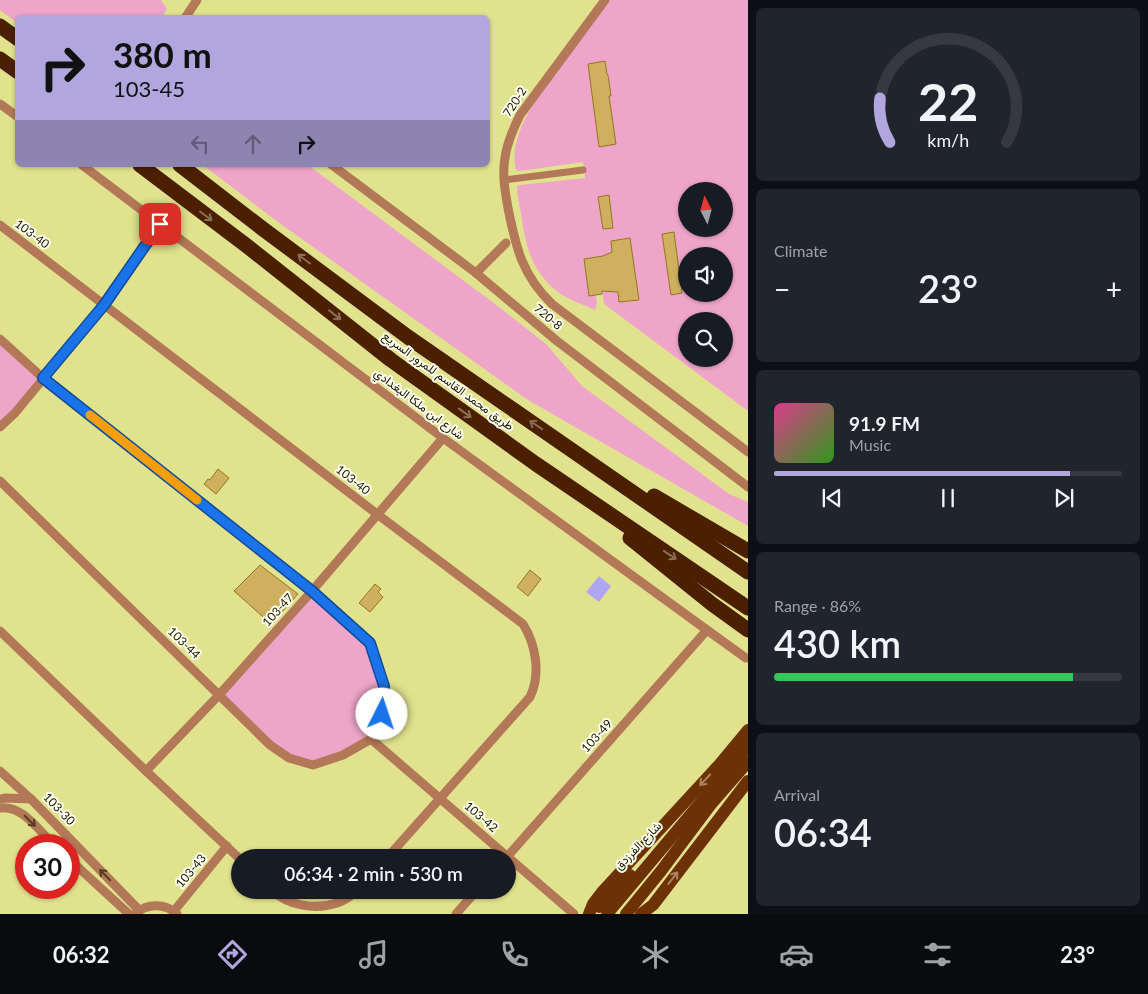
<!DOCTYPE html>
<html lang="en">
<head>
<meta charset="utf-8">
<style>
	:root { --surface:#171b24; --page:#20242c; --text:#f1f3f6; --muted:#9ea1a6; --line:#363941; --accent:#b2a6de }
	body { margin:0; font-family:Lato,Vazirmatn,sans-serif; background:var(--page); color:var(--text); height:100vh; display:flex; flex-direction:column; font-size:19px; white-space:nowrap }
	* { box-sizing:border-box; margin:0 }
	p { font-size:16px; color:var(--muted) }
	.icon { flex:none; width:28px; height:28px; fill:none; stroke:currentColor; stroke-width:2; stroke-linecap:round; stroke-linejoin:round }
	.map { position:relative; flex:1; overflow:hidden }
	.drawer { display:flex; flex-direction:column; gap:8px; padding:8px; background:#0d0f14; width:400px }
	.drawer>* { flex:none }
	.banner { position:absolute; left:15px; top:15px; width:475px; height:152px; border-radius:8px; box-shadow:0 1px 4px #0004; background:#b2a6de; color:#111; overflow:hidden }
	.needle { width:32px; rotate:354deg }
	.tools { position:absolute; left:678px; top:182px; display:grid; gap:10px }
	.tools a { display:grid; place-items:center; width:55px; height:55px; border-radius:50%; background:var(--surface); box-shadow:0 1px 4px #0004; font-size:25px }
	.speed { position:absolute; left:15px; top:834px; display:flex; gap:10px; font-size:25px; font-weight:700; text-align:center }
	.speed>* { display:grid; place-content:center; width:65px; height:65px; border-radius:50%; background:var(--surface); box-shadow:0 1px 4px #0004; line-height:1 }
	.speed .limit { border:8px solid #d22; background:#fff; color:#111 }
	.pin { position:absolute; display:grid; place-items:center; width:42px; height:42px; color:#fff; margin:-21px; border-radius:10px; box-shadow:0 2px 8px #0006 }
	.me { position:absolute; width:55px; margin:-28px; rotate:4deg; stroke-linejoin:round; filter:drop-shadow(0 0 4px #0008) }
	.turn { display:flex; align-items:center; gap:18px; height:105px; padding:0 15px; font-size:22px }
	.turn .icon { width:65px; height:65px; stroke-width:2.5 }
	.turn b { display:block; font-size:35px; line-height:42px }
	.lanes { display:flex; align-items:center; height:48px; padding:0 15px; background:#0003; justify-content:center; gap:25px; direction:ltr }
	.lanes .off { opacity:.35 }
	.big { font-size:38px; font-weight:600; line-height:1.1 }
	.drawer .tile { flex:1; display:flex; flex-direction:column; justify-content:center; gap:8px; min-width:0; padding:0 18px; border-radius:8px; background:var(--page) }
	.drawer .dial { align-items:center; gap:0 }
	.dial svg { height:130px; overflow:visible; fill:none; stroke:var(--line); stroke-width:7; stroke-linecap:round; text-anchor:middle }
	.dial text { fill:var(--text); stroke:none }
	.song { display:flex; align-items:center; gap:15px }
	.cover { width:60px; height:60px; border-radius:8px; background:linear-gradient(135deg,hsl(330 70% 55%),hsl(110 70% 35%)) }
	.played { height:5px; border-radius:2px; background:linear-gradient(90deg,var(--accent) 85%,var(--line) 85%) }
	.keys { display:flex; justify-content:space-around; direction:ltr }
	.heat { display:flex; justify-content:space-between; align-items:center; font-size:28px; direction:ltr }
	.charge { height:8px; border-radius:4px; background:linear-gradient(90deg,#34c759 86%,var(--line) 0) }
	.trip { position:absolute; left:231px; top:849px; width:285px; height:50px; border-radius:25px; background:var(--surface); box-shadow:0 1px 4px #0004; font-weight:600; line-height:50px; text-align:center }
	.dock { display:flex; height:80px; justify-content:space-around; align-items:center; background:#090b0e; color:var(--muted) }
	.dock .icon { width:35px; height:35px }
	.dock .selected { color:var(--accent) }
	.dock b { font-size:22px; color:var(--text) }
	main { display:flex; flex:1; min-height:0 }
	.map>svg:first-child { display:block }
	.green { fill:#efa5c9; fill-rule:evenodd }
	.water { fill:#afa6f1 }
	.building { fill:#cfb05f; stroke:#94761f }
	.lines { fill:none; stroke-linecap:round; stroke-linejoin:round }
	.pedestrian { stroke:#b37857; stroke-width:7 }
	.minor { stroke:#b37857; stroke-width:9 }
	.primary { stroke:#6d3106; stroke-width:12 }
	.motorway { stroke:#4b1f02; stroke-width:15 }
	.oneway { stroke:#8a6d55 }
	.oneway2 { stroke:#a78363 }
	.oneway3 { stroke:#553d23 }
	.route-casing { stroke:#114b97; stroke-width:12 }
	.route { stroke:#1a73e8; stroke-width:9 }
	.slow { stroke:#f59e0b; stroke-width:9 }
	.labels { text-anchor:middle; stroke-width:4; stroke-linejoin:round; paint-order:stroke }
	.street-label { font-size:12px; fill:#161600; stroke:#fefeee }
</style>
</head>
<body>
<main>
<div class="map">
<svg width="748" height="914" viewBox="0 0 748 914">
	<rect width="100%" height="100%" fill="#e1e28d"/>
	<!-- green -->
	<g class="green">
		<path d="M 0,0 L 161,0 L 167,9 L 162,17 L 18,18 L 17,23 L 0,10 Z"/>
		<path d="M 610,0 L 748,0 L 748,411 L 604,304 L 597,257 L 584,259 L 589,295 L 596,295 L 597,303 L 595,310 C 583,304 568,300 557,291 C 531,271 525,244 521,213 C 519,204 517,195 517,186 L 520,185 L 585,178 L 583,162 L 520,171 L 516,170 C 506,132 547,84 569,55 C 583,37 596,18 610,0 ZM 686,191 L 724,191 L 724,229 L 686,229 ZM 686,256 L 724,256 L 724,294 L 686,294 ZM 686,321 L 724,321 L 724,359 L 686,359 Z"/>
		<path d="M 203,165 L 308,165 L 499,307 L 546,344 L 582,386 L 729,494 L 748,502 L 748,526 L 528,400 L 278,222 Z"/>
		<path d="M 0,339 L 43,378 L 0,427 Z"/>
		<path d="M 311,597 L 335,612 L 370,643 L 384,686 L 382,714 L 371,739 L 317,768 L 270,745 L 219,695 Z"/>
	</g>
	<!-- water -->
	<path class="water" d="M 599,576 L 611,586 L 599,602 L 586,592 Z"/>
	<!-- building -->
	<g class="building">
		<path d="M 605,61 L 607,74 L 608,75 L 611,96 L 609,96 L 616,144 L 599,147 L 588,64 Z"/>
		<path d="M 609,195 L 613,228 L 603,229 L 598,197 Z"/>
		<path d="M 674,232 L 682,293 L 671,295 L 662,234 Z"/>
		<path d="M 630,238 L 639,300 L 619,302 L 618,292 L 602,291 L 602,294 L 589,296 L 584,259 L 603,256 L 612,252 L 611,241 Z"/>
		<path d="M 218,469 L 229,478 L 216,494 L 204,484 L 208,479 L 210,480 Z"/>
		<path d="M 260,565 L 298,594 L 271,624 L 234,591 Z"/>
		<path d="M 530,570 L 541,579 L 528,596 L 517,587 Z"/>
		<path d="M 375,584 L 381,589 L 378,592 L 383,597 L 370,612 L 359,603 Z"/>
	</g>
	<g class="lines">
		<!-- pedestrian -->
		<path class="pedestrian" d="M 504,180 L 583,170"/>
		<!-- minor -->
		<g class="minor">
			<path d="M 605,0 L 520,115 C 513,129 507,143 505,158 C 502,175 505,191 508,208 C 516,248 522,275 552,304 L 748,452"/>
			<path d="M 185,18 L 197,0"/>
			<path d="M 0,104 L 18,117"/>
			<path d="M 82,165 L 443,438 L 707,630 L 746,658"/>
			<path d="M 332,165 L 476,273 L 557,341 L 748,487"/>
			<path d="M 0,225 L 377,514 L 523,624 C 536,645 541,674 530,697 L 387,858"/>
			<path d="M 476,273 L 506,243"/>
			<path d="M 0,339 L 43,378 L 312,591 L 370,643 L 384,686 L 382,714 L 371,739"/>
			<path d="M 0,427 L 15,413 L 104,305 L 160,224"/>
			<path d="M 0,481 L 270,745 L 289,758 L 313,765 L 343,755 L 371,739"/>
			<path d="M 0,631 L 146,771 L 240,859"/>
			<path d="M 371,739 L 574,914"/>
			<path d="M 0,771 L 31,799 L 139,910"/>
			<path d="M 146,771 L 219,695 L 312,591 L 443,438"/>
			<path d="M 0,799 L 6,798 L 31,799"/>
			<path d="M 0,808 C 23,805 39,831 54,845"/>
			<path d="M 506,858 L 707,630"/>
			<path d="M 69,859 L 129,914"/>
			<path d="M 272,890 C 288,906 316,910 337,903 C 344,901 352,895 358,890"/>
			<path d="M 174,911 L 227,846"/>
			<path d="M 135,914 C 147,903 165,903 177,914"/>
			<path d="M 456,914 L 477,890"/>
		</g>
		<!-- primary -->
		<g class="primary">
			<path d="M 599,907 L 630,875"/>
			<path d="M 589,914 L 593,904 L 603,891 L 719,765 L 748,730"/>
			<path d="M 607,914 L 748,746"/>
			<path d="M 626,914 L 661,871 L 712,803 L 748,762"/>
			<path d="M 641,914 L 653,905 L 748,781"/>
		</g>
		<!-- motorway -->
		<g class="motorway">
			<path d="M 0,26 L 18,39"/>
			<path d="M 0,59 L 18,72"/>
			<path d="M 140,165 L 247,246 L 391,360 L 536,464 L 748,608"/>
			<path d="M 180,165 L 263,229 L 408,337 L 748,572"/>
			<path d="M 654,496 L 748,551"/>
			<path d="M 630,538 L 712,604 L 748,630"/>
		</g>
	</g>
	<!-- one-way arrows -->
	<defs><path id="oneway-shaft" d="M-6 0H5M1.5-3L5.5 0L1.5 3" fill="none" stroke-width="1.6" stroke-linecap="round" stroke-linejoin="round" transform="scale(1.25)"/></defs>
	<g class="oneway">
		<use href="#oneway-shaft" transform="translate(206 216) rotate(37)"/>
		<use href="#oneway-shaft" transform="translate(304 259) rotate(-143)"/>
		<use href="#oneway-shaft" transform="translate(335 315) rotate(38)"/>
		<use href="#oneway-shaft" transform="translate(465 413) rotate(36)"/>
		<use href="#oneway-shaft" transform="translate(536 425) rotate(-146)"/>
		<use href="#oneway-shaft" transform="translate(670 555) rotate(34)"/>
	</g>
	<g class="oneway2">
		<use href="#oneway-shaft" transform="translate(705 780) rotate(133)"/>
		<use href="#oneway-shaft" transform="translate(673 878) rotate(-52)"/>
	</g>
	<g class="oneway3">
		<use href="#oneway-shaft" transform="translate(30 821) rotate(45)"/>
		<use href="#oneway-shaft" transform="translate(105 875) rotate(-134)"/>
	</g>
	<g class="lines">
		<defs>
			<path id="route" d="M 160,224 L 104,305 L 43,378 L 312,591 L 370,643 L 384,686 L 382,714"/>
		</defs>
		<!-- route casing -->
		<use href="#route" class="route-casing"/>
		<!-- route -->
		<use href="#route" class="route"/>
		<!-- slow -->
		<path class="slow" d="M 90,415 L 197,500"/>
	</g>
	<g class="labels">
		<!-- street labels -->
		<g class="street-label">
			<text transform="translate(515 102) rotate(-57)" y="4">720-2</text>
			<text transform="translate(32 234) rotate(37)" y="4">103-40</text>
			<text transform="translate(548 317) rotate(40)" y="4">720-8</text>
			<text transform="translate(448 381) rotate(36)" y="4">طريق محمد القاسم للمرور السريع</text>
			<text transform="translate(419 404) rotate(37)" y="4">شارع ابن ملكا البغدادي</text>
			<text transform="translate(353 480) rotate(38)" y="4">103-40</text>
			<text transform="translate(278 610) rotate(-48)" y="4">103-47</text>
			<text transform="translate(184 643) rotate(44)" y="4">103-44</text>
			<text transform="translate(597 736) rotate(-48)" y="4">103-49</text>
			<text transform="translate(59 809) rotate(46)" y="4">103-30</text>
			<text transform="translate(481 817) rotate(41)" y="4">103-42</text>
			<text transform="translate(638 846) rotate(-46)" y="4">شارع الفرزدق</text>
			<text transform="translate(191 871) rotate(-50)" y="4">103-43</text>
		</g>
	</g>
</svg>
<div class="tools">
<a><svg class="needle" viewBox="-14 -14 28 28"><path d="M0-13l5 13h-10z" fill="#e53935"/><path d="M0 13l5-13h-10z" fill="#9ea1a6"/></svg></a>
<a><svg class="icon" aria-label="sound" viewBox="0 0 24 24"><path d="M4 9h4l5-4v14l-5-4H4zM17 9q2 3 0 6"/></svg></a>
<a><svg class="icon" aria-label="search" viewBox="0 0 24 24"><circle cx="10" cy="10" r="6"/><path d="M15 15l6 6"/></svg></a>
</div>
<div class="speed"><div class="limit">30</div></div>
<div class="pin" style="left:160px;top:224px;background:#d93025"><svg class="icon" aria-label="arrive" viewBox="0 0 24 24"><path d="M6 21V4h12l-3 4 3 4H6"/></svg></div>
<svg class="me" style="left:382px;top:714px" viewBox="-20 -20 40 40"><circle r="19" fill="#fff"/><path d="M0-13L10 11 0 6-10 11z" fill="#1a73e8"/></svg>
<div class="trip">06:34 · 2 min · 530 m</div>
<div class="banner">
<div class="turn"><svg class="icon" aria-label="right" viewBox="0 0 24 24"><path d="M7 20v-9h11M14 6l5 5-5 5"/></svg><div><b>380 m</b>103-45</div></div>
<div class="lanes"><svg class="icon off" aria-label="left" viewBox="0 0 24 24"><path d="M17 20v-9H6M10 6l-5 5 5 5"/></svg><svg class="icon off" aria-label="ahead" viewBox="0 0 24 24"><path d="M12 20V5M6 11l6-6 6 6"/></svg><svg class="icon" aria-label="right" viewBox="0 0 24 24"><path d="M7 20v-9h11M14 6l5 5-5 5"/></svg></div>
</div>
</div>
<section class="drawer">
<div class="tile dial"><svg viewBox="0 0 100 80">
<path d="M14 69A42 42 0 1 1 86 69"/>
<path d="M14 69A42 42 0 0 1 8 42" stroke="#b2a6de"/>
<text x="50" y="56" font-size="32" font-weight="700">22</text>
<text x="50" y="72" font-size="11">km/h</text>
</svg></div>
<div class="tile"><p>Climate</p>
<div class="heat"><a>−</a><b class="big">23°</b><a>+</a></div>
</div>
<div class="tile">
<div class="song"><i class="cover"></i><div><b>91.9 FM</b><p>Music</p></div></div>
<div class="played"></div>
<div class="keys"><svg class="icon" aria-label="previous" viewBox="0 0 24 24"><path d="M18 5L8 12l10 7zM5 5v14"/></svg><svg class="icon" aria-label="pause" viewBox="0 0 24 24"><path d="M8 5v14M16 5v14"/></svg><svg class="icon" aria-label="next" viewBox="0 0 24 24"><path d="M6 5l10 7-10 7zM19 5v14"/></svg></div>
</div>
<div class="tile"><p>Range · 86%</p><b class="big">430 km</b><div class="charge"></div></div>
<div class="tile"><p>Arrival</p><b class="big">06:34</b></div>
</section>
</main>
<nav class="dock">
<b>06:32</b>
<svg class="icon selected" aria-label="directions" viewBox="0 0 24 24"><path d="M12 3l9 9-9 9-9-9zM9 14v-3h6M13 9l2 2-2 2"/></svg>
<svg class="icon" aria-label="music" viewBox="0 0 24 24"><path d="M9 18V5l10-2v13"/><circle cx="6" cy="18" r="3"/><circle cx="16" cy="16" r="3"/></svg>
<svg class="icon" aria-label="phone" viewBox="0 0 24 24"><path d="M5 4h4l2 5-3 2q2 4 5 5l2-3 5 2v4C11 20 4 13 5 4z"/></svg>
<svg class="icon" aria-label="climate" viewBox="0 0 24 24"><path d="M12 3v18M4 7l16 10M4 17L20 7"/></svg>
<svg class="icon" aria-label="car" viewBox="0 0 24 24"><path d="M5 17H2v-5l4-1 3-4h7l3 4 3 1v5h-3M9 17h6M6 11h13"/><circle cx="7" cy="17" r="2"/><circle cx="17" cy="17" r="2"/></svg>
<svg class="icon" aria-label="filters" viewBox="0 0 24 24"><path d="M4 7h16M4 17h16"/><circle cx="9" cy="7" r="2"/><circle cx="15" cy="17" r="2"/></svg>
<b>23°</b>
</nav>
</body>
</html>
